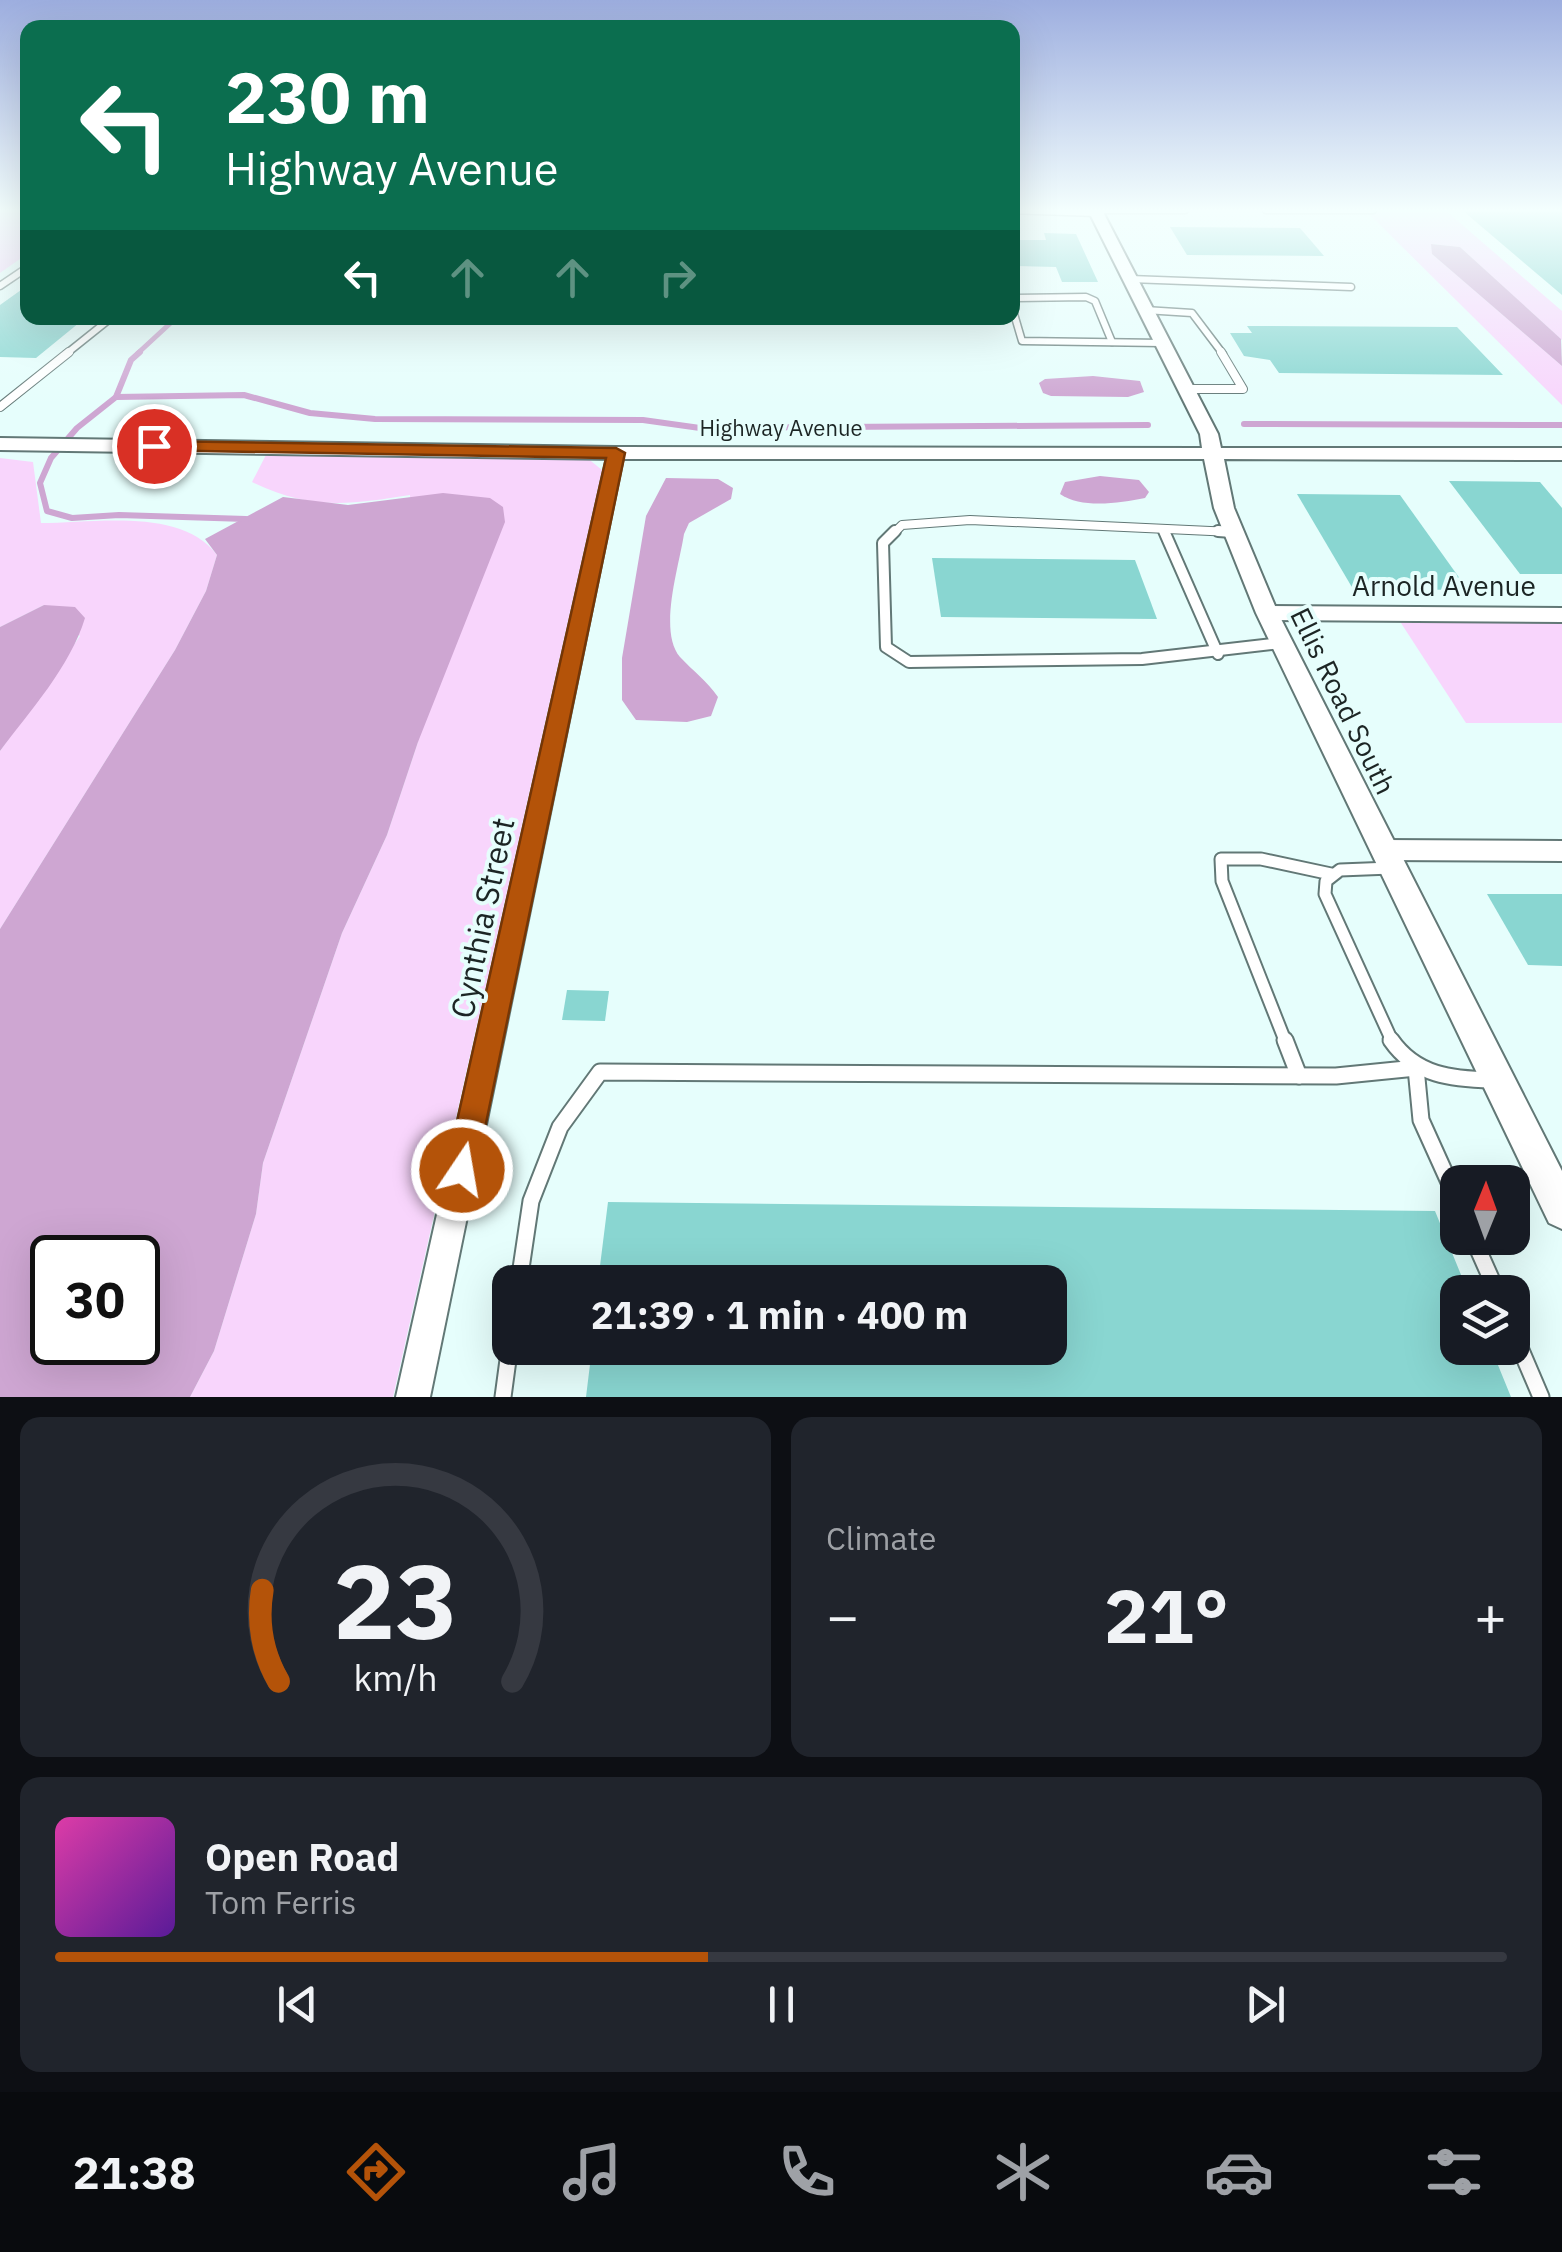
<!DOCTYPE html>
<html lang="en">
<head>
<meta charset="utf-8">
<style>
	:root { --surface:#171b24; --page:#20242c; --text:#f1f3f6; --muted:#9ea1a6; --line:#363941; --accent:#b45309 }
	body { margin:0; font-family:"IBM Plex Sans",sans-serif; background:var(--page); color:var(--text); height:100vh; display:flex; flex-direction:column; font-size:38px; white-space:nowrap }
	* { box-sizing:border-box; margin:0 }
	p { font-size:32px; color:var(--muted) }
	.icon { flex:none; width:55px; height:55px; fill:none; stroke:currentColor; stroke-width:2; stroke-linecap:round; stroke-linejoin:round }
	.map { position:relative; height:1397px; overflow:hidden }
	.details { display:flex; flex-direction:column; gap:20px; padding:20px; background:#0d0f14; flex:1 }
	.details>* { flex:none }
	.banner { position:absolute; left:20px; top:20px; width:1000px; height:305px; border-radius:20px; box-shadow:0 10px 40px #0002; background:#0b6e4f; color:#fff; overflow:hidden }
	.needle { width:65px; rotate:1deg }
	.fabs { position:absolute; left:1440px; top:1165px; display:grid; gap:20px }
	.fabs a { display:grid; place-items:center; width:90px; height:90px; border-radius:20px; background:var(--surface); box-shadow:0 10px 40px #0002; font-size:50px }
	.speed { position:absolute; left:30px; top:1235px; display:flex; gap:20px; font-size:50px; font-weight:700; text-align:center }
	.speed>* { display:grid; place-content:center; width:130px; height:130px; border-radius:50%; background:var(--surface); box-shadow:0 10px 40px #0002; line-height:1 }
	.speed .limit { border:5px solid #111; border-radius:15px; background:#fff; color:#111 }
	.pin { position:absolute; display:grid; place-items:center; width:85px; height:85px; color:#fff; margin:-42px; border:5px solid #fff; border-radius:50%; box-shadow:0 2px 10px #0007 }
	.me { position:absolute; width:110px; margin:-55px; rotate:12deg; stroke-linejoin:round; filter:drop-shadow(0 0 8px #0008) }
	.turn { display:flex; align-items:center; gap:35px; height:210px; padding:0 40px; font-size:45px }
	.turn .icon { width:130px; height:130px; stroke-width:2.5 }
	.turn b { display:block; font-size:70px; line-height:85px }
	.lanes { display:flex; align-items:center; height:95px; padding:0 40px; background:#0003; justify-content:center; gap:50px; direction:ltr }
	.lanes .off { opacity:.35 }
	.big { font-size:75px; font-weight:700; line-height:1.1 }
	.details .tile { flex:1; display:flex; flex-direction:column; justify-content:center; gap:15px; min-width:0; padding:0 35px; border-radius:20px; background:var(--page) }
	.details .dial { align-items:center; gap:0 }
	.dial svg { height:260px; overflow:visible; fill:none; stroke:var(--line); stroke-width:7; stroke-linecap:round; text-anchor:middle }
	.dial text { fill:var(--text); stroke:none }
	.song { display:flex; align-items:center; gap:30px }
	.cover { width:120px; height:120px; border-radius:15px; background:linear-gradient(135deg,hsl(320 70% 55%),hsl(270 70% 35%)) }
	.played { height:10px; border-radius:5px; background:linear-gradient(90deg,var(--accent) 45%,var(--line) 45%) }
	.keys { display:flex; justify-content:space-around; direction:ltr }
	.heat { display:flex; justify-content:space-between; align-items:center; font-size:55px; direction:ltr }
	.details .tiles { flex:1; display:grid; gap:20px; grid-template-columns:1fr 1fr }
	.tile:last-child { grid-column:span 2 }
	.trip { position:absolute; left:492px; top:1265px; width:575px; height:100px; border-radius:20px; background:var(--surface); box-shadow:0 10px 40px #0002; font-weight:700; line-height:100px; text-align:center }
	.dock { display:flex; height:160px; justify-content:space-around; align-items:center; background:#090b0e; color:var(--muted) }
	.dock .icon { width:70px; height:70px }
	.dock .on { color:var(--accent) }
	.dock b { font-size:45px; color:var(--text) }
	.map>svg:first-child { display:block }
	.green { fill:#f8d5fc }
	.water { fill:#cea6d2; fill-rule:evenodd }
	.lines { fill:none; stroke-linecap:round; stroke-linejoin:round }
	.stream-far1 { stroke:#cea6d2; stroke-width:5 }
	.stream { stroke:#cea6d2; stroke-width:6 }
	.building { fill:#89d6d1 }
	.service-far4-casing { stroke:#627876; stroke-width:9 }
	.service-far3-casing { stroke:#627876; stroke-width:10 }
	.service-far2-casing { stroke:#627876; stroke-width:14 }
	.service-far1-casing { stroke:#627876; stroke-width:15 }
	.service-casing { stroke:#627876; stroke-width:19 }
	.minor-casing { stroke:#627876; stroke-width:4 }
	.tertiary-casing { stroke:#627876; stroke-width:4 }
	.service-far4 { stroke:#fff; stroke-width:6 }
	.service-far3 { stroke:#fff; stroke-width:8 }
	.service-far2 { stroke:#fff; stroke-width:10 }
	.service-far1 { stroke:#fff; stroke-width:11 }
	.service { stroke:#fff; stroke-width:15 }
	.minor { fill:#fff; fill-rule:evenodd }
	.tertiary { fill:#fff; fill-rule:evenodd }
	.route { fill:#b45309; stroke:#753606; stroke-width:2.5 }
	.labels { text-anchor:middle; stroke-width:8; stroke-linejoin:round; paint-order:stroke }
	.far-street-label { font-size:22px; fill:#1c2524; stroke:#e6fefc }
	.street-label { font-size:28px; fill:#1c2524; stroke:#e6fefc }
	.near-street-label { font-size:32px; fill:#1c2524; stroke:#e6fefc }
</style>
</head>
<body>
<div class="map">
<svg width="1562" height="1397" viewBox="0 0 1562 1397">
	<rect width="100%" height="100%" fill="#e6fefc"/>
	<!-- green -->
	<g class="green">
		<path d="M 0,210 L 28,210 L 27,254 L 0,273 Z"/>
		<path d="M 1365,210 L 1445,210 L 1562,311 L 1562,340 L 1460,247 L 1432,244 L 1432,254 L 1562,366 L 1562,405 Z"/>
		<path d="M 267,453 L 586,457 L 602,470 L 393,1397 L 190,1397 L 214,1351 L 256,1214 L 263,1163 L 342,933 L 387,835 L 418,742 L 410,495 C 349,505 309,510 252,482 Z"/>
		<path d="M 0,458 L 33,462 L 41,523 C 93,523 182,507 217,555 L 206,591 L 175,650 L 0,929 L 0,751 L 80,636 L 44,605 L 0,627 Z"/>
		<path d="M 1399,620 L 1562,621 L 1562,723 L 1466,723 Z"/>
	</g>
	<!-- water -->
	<g class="water">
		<path d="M 1431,244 L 1460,247 L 1561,339 L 1562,366 L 1432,254 Z"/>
		<path d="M 1093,376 L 1140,381 L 1144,392 L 1128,397 L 1051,396 L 1043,393 L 1039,383 L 1045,379 Z"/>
		<path d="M 1100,476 L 1139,480 L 1149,492 L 1145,498 C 1119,503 1082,509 1060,494 L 1065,482 Z"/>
		<path d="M 666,478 L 718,479 L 733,488 L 731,499 L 689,523 L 684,534 C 679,567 658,631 680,657 C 693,671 707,681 718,697 L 711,716 L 687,722 L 636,720 L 622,700 L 622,658 L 646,516 Z"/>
		<path d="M 443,493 L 490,498 L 503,507 L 505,522 L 418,742 L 387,835 L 342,933 L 263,1163 L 256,1214 L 214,1351 L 190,1397 L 0,1397 L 0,929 L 175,650 L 206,591 L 217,555 L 205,539 L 283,497 L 348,505 ZM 52,1258 L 138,1258 L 138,1342 L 52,1342 Z"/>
		<path d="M 44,605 L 75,607 L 85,618 C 70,667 30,711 0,751 L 0,627 Z"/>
	</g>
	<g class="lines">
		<!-- stream-far1 -->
		<path class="stream-far1" d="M 137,354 L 176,318"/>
		<!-- stream -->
		<g class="stream">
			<path d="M 116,397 L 131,360 L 140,352"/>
			<path d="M 1244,424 L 1562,425"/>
			<path d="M 246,519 L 119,515 L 72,518 L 47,511 L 40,483 L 51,458 L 77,428 L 116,397 L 244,395 L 310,413 L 375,419 L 643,420 L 700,428 L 1148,425"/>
		</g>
	</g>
	<!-- building -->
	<g class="building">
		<path d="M 1462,210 L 1562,210 L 1562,295 Z"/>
		<path d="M 1170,227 L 1300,228 L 1324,256 L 1187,255 Z"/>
		<path d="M 1044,233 L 1076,234 L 1098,282 L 1062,282 L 1056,267 L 1012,266 L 1012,240 L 1046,240 Z"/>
		<path d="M 28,285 L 28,318 L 85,318 L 36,358 L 0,357 L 0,305 Z"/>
		<path d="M 1247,326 L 1457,327 L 1503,375 L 1279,373 L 1270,360 L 1244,356 L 1230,333 L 1252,333 Z"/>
		<path d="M 1449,481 L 1540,482 L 1562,508 L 1562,574 L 1520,574 Z"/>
		<path d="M 1297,494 L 1400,495 L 1468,590 L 1353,589 Z"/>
		<path d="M 932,558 L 1135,560 L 1157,619 L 941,617 Z"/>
		<path d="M 1487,894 L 1562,894 L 1562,966 L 1528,965 Z"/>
		<path d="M 567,990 L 609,991 L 605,1021 L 562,1020 Z"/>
		<path d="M 608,1202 L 1435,1211 L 1468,1292 L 1458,1292 L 1458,1348 L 1491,1348 L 1511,1397 L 586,1397 L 592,1348 L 1050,1348 L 1050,1282 L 598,1282 Z"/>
	</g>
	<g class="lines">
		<defs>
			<g id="service-far4">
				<path d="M 1012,210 L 1096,213"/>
				<path d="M 1095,210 L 1185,210"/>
				<path d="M 1266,210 L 1373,210"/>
				<path d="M 1130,279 L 1351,287"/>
				<path d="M 0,286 L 28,267"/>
				<path d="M 1012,298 L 1086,297 L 1095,301 L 1112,342"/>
				<path d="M 1012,307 L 1022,341 L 1162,343"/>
				<path d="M 1145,310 L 1192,313 L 1223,354"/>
				<path d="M 66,354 L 111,318"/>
			</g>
			<g id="service-far3">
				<path d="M 1186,389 L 1243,389 L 1221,352"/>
				<path d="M 0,407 L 69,352"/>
				<path d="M 893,534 L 902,525 L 970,520 L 1232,532"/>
			</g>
			<g id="service-far2">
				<path d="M 895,531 L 883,543 L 886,647 L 909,662 L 1142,659 L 1281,643"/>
				<path d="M 1164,531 L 1218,654"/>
				<path d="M 1218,531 L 1232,532"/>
			</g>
			<g id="service-far1">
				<path d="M 1391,868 L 1340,870 L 1326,881 L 1325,894 L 1393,1043"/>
				<path d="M 1286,1043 L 1222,881 L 1221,859 L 1261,859 L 1331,874"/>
			</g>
			<g id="service">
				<path d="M 1285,1040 L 1299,1076"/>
				<path d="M 1391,1040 C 1416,1076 1452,1079 1492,1080"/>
				<path d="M 1473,1238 L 1497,1292"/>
				<path d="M 519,1282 L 531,1201 L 560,1127 L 600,1072 L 1336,1076 L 1416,1068 L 1421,1120 L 1458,1202"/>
				<path d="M 1512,1329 L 1541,1397"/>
				<path d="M 503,1397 L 510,1345"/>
			</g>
			<g id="minor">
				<path d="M 616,448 L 624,453 L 430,1397 L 396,1397 L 608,453 Z"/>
				<path d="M 1267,606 L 1562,608 L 1562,622 L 1267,620 L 1258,613 Z"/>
				<path d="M 1383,840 L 1562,841 L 1562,861 L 1383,860 L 1375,857 L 1372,850 L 1375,843 Z"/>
			</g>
			<path id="tertiary" d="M 1088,210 L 1102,210 L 1218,434 L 1221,448 L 1562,448 L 1562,460 L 1224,459 L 1234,508 L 1278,613 L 1562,1171 L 1562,1229 L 1549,1223 L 1256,613 L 1214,508 L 1204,459 L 616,459 L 0,450 L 0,438 L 616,447 L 1202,448 L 1200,434 Z"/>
		</defs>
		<!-- service-far4 casing -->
		<use href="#service-far4" class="service-far4-casing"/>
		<!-- service-far3 casing -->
		<use href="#service-far3" class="service-far3-casing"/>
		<!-- service-far2 casing -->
		<use href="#service-far2" class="service-far2-casing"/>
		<!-- service-far1 casing -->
		<use href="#service-far1" class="service-far1-casing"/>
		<!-- service casing -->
		<use href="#service" class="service-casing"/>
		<!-- minor casing -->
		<use href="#minor" class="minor-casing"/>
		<!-- tertiary casing -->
		<use href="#tertiary" class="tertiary-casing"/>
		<!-- service-far4 -->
		<use href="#service-far4" class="service-far4"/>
		<!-- service-far3 -->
		<use href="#service-far3" class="service-far3"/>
		<!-- service-far2 -->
		<use href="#service-far2" class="service-far2"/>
		<!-- service-far1 -->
		<use href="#service-far1" class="service-far1"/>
		<!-- service -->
		<use href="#service" class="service"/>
		<!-- minor -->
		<use href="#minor" class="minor"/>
		<!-- tertiary -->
		<use href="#tertiary" class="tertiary"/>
	</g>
	<!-- sky -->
	<linearGradient id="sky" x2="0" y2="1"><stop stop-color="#9daedf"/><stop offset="0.52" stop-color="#f4fffe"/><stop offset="1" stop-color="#f4fffe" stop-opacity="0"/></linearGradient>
	<rect width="1562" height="405" fill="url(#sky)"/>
	<!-- route -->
	<path class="route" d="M 154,441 L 616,448 L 625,453 L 474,1181 L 462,1186 L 450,1181 L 446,1170 L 606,458 L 147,450 L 145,446 Z"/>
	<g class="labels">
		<!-- far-street labels -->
		<g class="far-street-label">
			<text x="781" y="436">Highway Avenue</text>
		</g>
		<!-- street labels -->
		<g class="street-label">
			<text x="1444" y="596">Arnold Avenue</text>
			<text transform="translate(1343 701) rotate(64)" y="10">Ellis Road South</text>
		</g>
		<!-- near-street labels -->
		<g class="near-street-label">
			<text transform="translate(483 918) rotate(-78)" y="11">Cynthia Street</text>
		</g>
	</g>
</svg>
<div class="fabs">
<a><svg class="needle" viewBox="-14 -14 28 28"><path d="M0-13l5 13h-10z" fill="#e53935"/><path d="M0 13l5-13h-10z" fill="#9ea1a6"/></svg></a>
<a><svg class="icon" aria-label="layers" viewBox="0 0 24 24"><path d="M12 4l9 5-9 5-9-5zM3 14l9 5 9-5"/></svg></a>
</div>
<div class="speed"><div class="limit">30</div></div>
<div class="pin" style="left:154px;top:446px;background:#d93025"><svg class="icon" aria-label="arrive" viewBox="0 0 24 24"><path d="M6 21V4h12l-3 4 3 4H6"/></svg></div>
<svg class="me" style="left:462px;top:1170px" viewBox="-20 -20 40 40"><circle r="17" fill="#b45309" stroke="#fff" stroke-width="3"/><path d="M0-11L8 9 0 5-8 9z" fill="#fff"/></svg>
<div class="trip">21:39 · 1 min · 400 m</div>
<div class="banner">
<div class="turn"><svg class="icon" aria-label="left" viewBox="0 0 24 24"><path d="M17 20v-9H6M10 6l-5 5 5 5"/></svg><div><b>230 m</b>Highway Avenue</div></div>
<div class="lanes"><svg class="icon" aria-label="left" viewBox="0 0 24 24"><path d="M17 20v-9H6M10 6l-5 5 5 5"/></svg><svg class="icon off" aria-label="ahead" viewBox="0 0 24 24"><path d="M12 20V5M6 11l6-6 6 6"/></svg><svg class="icon off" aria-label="ahead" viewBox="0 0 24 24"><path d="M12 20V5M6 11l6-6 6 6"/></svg><svg class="icon off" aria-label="right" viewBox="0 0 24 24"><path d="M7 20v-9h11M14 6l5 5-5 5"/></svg></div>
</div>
</div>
<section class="details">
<div class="tiles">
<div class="tile dial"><svg viewBox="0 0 100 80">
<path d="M14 69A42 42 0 1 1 86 69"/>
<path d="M14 69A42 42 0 0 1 9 41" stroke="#b45309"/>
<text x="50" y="56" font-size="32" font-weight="700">23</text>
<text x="50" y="72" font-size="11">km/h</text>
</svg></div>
<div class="tile"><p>Climate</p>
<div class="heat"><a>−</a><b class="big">21°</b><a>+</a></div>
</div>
<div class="tile">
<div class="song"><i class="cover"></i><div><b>Open Road</b><p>Tom Ferris</p></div></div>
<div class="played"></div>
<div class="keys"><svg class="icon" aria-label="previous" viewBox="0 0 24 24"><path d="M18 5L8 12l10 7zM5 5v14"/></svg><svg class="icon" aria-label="pause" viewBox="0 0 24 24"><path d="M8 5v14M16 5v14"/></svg><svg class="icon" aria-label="next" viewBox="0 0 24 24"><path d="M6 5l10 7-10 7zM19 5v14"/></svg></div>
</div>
</div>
</section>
<nav class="dock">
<b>21:38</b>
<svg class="icon on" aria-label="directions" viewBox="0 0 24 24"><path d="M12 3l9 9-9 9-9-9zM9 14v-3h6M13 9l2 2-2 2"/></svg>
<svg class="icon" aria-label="music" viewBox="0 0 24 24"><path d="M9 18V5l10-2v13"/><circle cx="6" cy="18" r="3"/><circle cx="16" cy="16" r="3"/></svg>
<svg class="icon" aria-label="phone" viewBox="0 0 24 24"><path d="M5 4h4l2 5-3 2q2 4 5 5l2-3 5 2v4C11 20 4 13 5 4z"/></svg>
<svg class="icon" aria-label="climate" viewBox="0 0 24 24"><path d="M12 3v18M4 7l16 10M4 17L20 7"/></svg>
<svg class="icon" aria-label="car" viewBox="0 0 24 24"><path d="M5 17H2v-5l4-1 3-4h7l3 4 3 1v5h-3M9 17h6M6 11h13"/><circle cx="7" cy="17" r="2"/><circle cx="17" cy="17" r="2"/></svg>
<svg class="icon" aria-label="filters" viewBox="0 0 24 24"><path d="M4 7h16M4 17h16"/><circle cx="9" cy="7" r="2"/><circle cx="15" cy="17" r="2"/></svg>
</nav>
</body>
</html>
